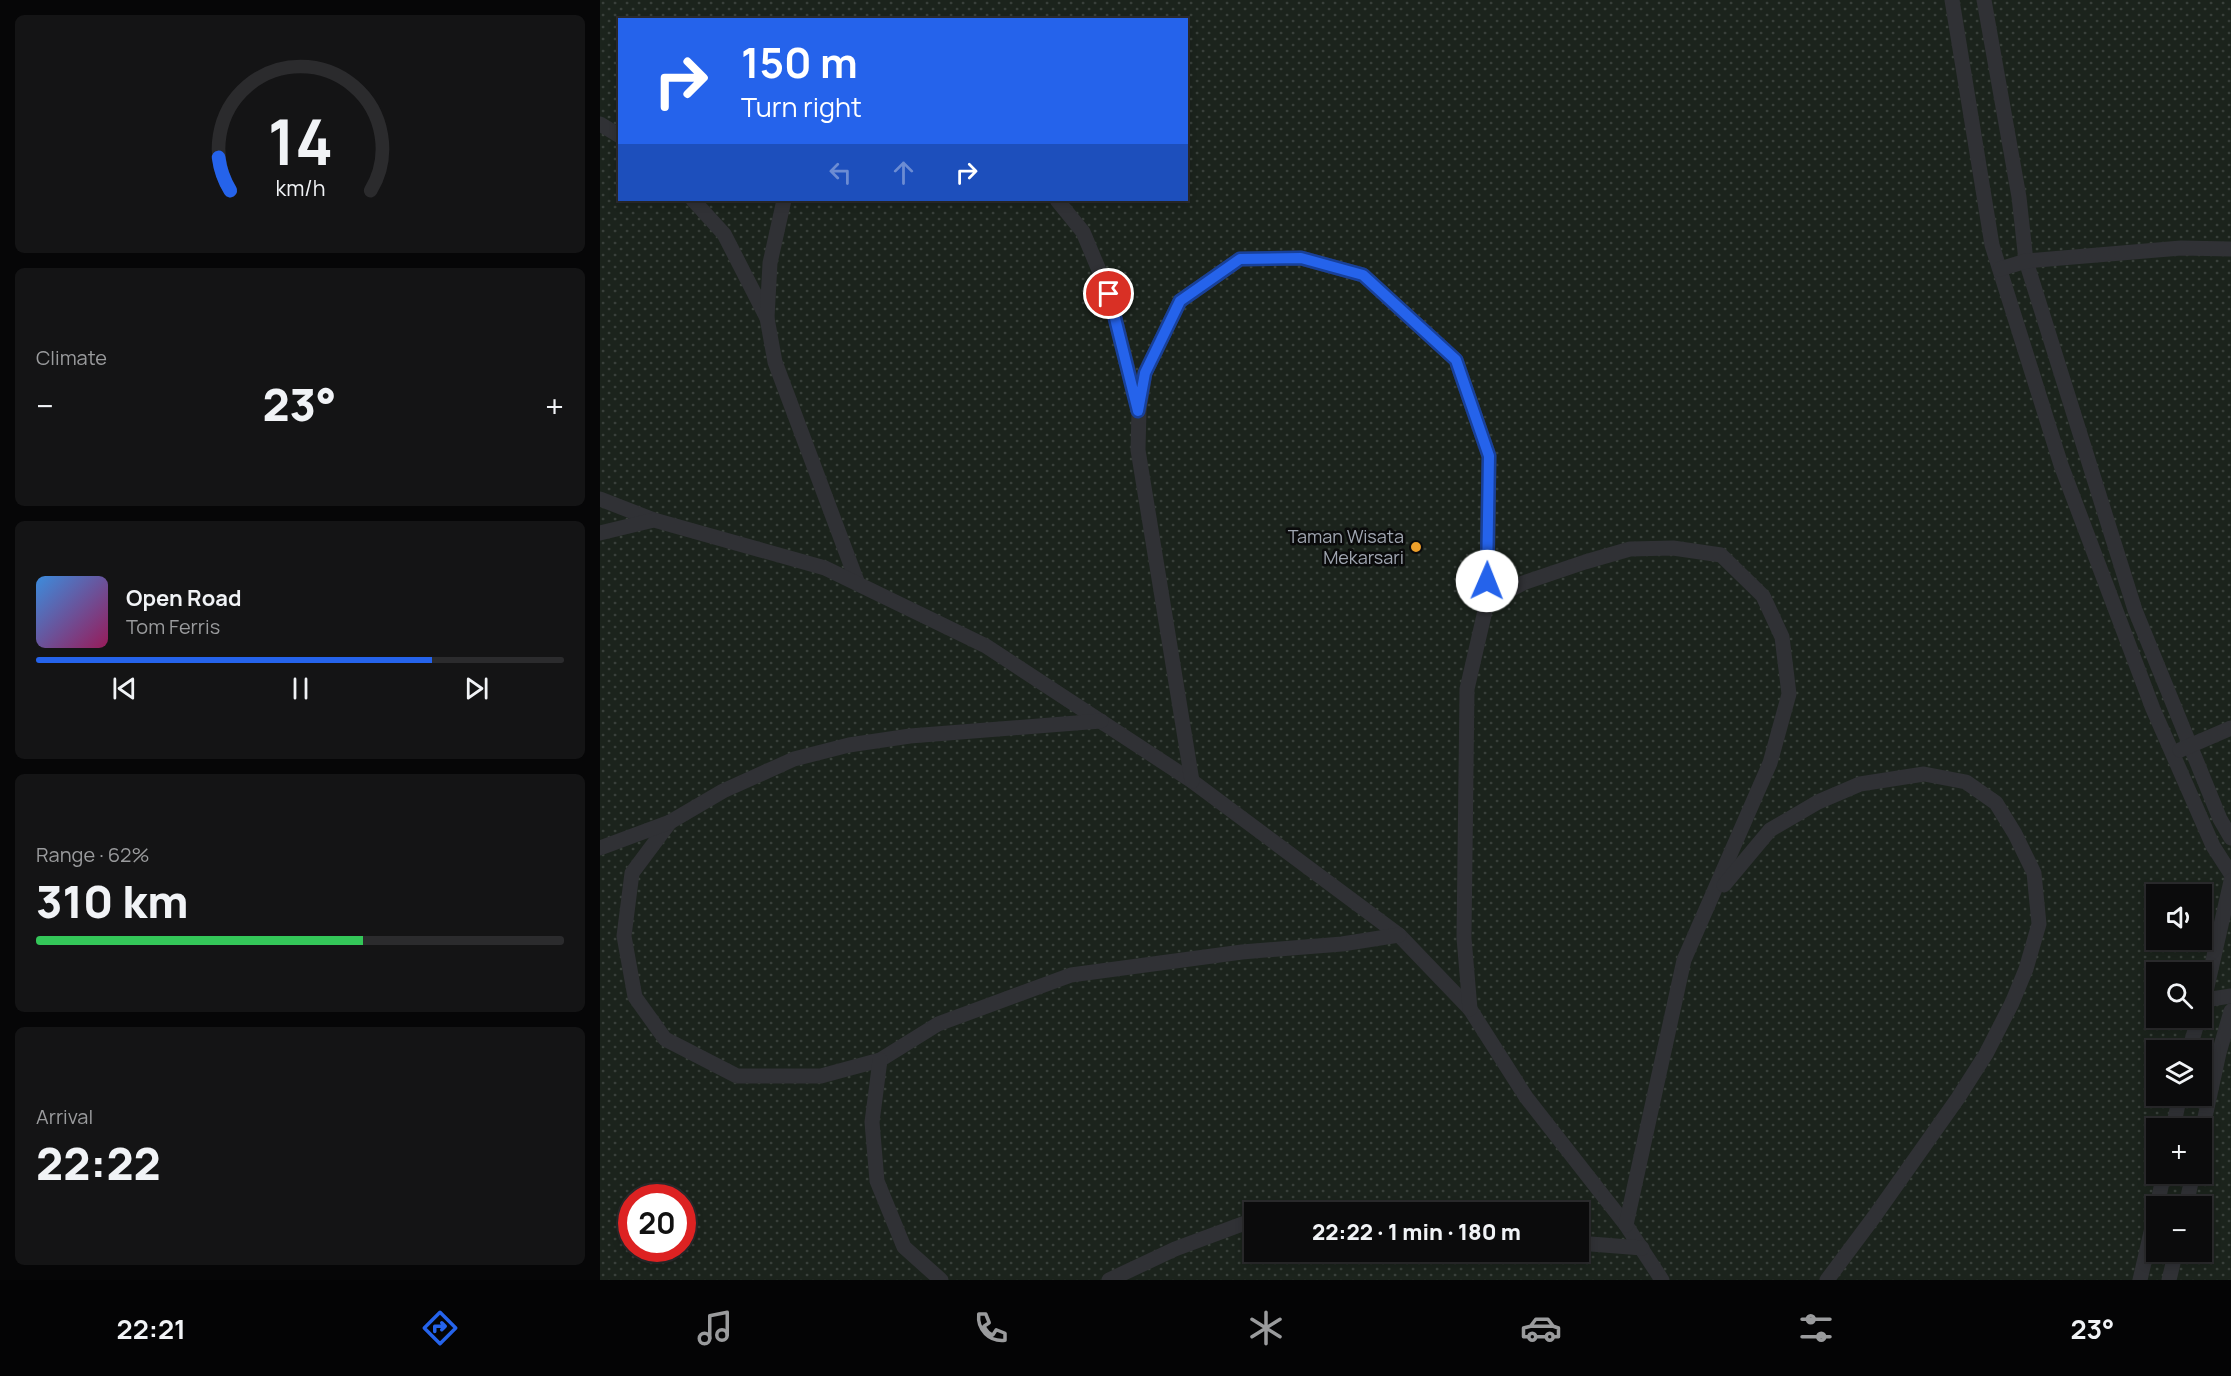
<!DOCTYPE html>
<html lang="en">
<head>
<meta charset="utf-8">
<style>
	:root { --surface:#0b0b0c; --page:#141415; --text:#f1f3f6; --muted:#9a9b9d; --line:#2b2b2d; --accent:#2563eb }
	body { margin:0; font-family:Manrope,sans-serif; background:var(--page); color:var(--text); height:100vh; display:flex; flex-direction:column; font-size:22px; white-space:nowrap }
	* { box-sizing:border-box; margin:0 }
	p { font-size:20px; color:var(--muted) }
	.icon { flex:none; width:33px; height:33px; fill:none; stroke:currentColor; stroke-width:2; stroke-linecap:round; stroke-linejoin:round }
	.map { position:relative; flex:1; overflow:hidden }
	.side { display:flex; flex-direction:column; gap:15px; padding:15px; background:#060607; width:600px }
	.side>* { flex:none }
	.banner { position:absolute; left:18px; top:18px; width:570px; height:183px; border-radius:0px; box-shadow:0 3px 9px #0003,0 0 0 2px var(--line); background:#2563eb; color:#fff; overflow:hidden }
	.tools { position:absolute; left:1546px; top:884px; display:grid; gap:12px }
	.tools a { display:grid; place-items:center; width:66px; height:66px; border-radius:0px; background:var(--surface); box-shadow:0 3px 9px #0003,0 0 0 2px var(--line); font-size:30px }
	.speed { position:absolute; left:18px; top:1184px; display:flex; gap:12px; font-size:30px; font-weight:700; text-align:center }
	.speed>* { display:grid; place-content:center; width:78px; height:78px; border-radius:50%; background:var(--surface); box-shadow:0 3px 9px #0003,0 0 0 2px var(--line); line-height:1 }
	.speed .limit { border:9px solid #d22; background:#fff; color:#111 }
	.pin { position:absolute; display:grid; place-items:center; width:51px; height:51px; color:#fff; margin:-26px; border:3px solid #fff; border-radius:50%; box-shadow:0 2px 6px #0007 }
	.me { position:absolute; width:66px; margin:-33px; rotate:1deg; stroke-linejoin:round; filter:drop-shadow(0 0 4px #0008) }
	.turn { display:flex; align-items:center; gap:21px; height:126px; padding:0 24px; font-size:27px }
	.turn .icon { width:78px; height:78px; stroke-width:2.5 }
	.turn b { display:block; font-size:42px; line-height:51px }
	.lanes { display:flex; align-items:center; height:57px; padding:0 24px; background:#0003; justify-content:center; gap:30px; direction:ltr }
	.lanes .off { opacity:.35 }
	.big { font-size:45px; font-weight:800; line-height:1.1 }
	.side .widget { flex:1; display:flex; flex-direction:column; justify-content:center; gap:9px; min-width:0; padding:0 21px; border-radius:9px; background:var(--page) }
	.side .dial { align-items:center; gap:0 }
	.dial svg { height:156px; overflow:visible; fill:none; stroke:var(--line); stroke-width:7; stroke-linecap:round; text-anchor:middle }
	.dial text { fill:var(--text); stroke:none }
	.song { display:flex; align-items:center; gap:18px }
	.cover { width:72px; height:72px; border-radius:9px; background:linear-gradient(135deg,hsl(210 70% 55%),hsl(330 70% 35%)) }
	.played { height:6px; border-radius:3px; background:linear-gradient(90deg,var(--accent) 75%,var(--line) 75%) }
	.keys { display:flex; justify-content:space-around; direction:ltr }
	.heat { display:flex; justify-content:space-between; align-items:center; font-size:33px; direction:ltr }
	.charge { height:9px; border-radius:4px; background:linear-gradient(90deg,#34c759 62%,var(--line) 0) }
	.trip { position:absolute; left:644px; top:1202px; width:345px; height:60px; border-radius:0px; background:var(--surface); box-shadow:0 3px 9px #0003,0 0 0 2px var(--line); font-weight:800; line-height:60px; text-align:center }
	.tabs { display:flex; height:96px; justify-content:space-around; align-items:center; background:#040405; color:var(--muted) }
	.tabs .icon { width:42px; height:42px }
	.tabs .selected { color:var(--accent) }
	.tabs b { font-size:27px; color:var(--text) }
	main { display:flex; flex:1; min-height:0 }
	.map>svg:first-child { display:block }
	.green { fill:url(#green-dots); fill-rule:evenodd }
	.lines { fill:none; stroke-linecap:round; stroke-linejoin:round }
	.service { stroke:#303135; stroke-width:15 }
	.route-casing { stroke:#184099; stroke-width:15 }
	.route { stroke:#2563eb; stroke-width:10 }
	.poi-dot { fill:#ed9f2a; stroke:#0a0a0b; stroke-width:2 }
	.labels { text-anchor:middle; stroke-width:5; stroke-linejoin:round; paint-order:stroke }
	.poi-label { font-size:18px; fill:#a0a6b1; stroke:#0a0a0b; text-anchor:end }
</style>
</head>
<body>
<main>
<section class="side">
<div class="widget dial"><svg viewBox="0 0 100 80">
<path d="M14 69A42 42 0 1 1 86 69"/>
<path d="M14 69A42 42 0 0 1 8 52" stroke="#2563eb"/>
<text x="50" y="56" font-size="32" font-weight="700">14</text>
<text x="50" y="72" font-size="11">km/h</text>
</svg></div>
<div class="widget"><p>Climate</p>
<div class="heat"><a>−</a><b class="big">23°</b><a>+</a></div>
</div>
<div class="widget">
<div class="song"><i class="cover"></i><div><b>Open Road</b><p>Tom Ferris</p></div></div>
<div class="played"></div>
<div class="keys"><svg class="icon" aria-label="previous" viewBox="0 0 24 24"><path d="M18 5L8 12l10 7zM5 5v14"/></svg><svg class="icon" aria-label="pause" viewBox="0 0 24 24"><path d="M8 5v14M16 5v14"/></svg><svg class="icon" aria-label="next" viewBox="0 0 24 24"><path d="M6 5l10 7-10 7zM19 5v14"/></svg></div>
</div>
<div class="widget"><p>Range · 62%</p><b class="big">310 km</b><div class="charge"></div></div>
<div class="widget"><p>Arrival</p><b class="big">22:22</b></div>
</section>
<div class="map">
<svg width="1631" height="1280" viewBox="0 0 1631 1280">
	<defs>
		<pattern id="green-dots" width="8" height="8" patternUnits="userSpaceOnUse" patternTransform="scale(1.5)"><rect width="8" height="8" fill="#1b231c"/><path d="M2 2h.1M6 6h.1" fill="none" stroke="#39403b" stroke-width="1.8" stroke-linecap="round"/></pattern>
	</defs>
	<rect width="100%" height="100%" fill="#0f0f10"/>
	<!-- green -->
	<path class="green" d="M 0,0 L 1631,0 L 1631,1280 L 0,1280 ZM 20,20 L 586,20 L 586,200 L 20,200 ZM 1557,894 L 1602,894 L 1602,939 L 1557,939 ZM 1557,972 L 1602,972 L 1602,1017 L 1557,1017 ZM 1557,1050 L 1602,1050 L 1602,1095 L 1557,1095 ZM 1557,1128 L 1602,1128 L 1602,1173 L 1557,1173 ZM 32,1197 L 82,1197 L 82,1248 L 32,1248 ZM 1557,1206 L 1602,1206 L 1602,1251 L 1557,1251 ZM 654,1212 L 978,1212 L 978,1251 L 654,1251 Z"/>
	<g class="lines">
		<!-- service -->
		<g class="service">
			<path d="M 1352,0 L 1392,245 L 1461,465 L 1553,709 L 1613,846 L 1631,874"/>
			<path d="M 1384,0 L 1419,197 L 1426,261 L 1535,610 L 1620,819 L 1631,838"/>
			<path d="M 0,124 L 20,136"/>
			<path d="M 93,200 L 124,234 L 167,318"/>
			<path d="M 184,200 L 170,263 L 167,318 L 175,362 L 258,584"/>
			<path d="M 457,200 L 483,232 L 509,294 L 537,405"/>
			<path d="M 1400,269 L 1426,261 L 1581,248 L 1631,249"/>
			<path d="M 0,499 L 54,520"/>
			<path d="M 0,533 L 54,520 L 225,568 L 386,646 L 592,781 L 799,935 L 870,1009 L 926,1097 L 1026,1225 L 1062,1280"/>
			<path d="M 887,602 L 923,583 L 985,562 L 1030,549 L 1073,548 L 1121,555 L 1163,596 L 1182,637 L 1189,694 L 1170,763 L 1084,960 L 1026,1225"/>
			<path d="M 1580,750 L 1631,728"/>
			<path d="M 592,781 L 538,450 L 539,411 L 545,373 L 580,301 L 640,259 L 701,258 L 763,275 L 856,360 L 889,456 L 887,602 L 867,689 L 864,938 L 870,1009"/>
			<path d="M 70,822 L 32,873 L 24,936 L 35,997 L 65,1039 L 137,1076 L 221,1076 L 280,1060 L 338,1024 L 471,975 L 642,952 L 742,944 L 799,935"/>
			<path d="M 0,848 L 70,822 L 123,791 L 194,759 L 249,745 L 310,736 L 501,721"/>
			<path d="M 1124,885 L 1170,830 L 1218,802 L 1260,784 L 1324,774 L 1366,782 L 1396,803 L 1415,834 L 1434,873 L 1439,924 L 1426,969 L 1412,1003 L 1386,1054 L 1358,1098 L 1274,1217 L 1227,1280"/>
			<path d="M 1605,1000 L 1631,996"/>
			<path d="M 1602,1009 L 1631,881"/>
			<path d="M 1589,1050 L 1599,1017"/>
			<path d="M 280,1060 L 272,1122 L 277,1181 L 304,1247 L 341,1280"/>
			<path d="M 1573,1128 L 1580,1095"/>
			<path d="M 1602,1131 L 1619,1053 L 1631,1011"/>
			<path d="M 1557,1206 L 1564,1173"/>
			<path d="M 1586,1206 L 1593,1173"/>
			<path d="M 978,1243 L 1042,1248"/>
			<path d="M 509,1280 L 575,1249 L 645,1223 L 654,1222"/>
			<path d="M 1540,1280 L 1557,1206"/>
			<path d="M 1569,1280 L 1576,1251"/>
		</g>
	</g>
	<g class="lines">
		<defs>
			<path id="route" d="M 509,294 L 538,411 L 545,373 L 580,301 L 640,259 L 701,258 L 763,275 L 856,360 L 889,456 L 887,581"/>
		</defs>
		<!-- route casing -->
		<use href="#route" class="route-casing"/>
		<!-- route -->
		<use href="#route" class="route"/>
	</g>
	<!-- markers -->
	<circle class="poi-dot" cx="816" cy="547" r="6"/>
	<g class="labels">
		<!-- poi labels -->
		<g class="poi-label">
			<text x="804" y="543">Taman Wisata<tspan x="804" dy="21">Mekarsari</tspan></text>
		</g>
	</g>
</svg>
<div class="tools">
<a><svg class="icon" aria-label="sound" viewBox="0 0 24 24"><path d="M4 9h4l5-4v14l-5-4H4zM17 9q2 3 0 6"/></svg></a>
<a><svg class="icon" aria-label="search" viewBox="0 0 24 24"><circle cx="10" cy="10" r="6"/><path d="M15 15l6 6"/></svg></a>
<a><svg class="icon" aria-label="layers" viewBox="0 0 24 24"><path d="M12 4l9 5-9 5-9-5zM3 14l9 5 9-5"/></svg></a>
<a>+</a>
<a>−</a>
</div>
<div class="speed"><div class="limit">20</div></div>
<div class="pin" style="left:509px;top:294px;background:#d93025"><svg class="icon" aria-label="arrive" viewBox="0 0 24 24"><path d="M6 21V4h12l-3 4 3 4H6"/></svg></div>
<svg class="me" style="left:887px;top:581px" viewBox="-20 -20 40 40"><circle r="19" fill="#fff"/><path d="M0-13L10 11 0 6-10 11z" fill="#2563eb"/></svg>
<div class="trip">22:22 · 1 min · 180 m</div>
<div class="banner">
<div class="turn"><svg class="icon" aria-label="right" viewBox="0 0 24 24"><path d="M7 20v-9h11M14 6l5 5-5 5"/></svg><div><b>150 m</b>Turn right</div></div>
<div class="lanes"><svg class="icon off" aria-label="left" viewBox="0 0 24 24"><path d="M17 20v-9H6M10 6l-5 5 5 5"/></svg><svg class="icon off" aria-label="ahead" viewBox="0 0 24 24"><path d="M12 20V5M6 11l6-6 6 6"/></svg><svg class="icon" aria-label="right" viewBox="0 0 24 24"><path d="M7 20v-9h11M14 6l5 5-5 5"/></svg></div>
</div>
</div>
</main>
<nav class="tabs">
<b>22:21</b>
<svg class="icon selected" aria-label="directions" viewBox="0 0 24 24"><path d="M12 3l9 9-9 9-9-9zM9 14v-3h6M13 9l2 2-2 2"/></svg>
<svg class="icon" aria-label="music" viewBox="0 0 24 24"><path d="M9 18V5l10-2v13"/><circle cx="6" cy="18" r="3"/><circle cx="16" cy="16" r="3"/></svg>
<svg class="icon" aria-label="phone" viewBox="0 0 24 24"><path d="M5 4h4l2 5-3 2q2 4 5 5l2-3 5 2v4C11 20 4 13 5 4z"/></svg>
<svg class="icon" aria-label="climate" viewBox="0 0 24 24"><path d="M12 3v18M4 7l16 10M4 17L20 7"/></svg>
<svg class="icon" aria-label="car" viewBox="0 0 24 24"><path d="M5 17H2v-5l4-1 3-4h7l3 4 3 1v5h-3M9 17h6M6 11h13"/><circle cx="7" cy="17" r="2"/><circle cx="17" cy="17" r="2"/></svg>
<svg class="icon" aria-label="filters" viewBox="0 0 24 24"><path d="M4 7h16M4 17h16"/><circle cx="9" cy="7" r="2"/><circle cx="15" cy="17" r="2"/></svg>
<b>23°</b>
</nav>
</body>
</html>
